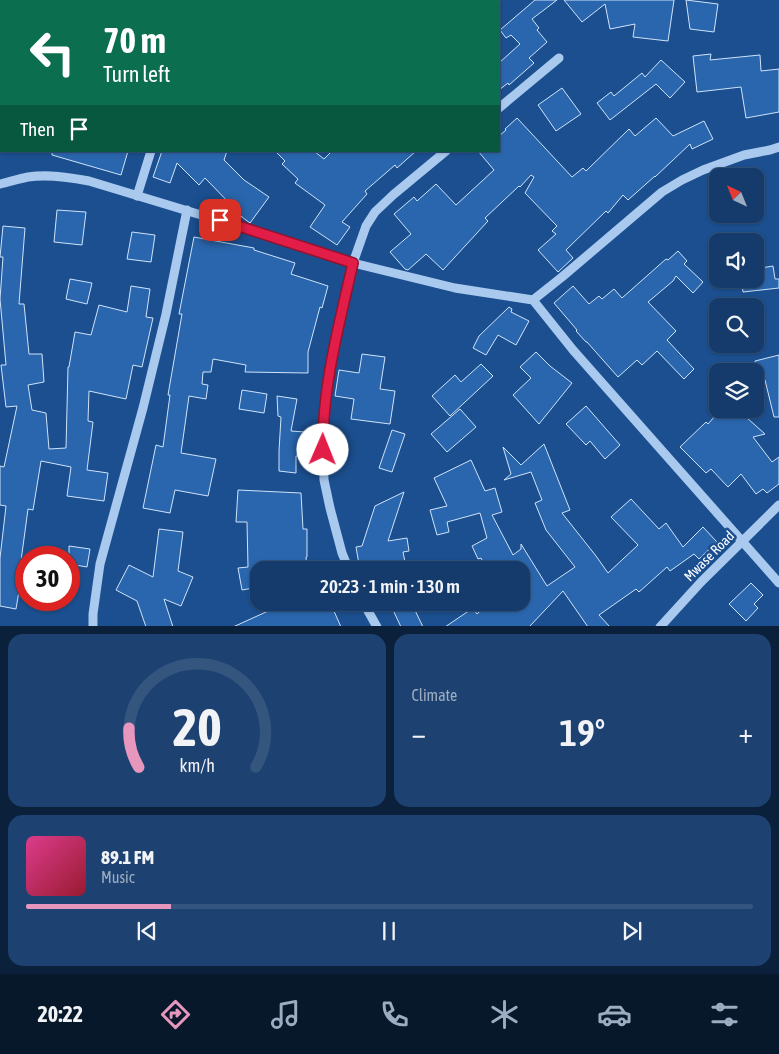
<!DOCTYPE html>
<html lang="en">
<head>
<meta charset="utf-8">
<style>
	:root { --surface:#143b6b; --page:#1d4271; --text:#f1f3f6; --muted:#9dadc1; --line:#33557e; --accent:#e797bd }
	body { margin:0; font-family:"Asap Condensed",sans-serif; background:var(--page); color:var(--text); height:100vh; display:flex; flex-direction:column; font-size:19px; white-space:nowrap }
	* { box-sizing:border-box; margin:0 }
	p { font-size:16px; color:var(--muted) }
	.icon { flex:none; width:28px; height:28px; fill:none; stroke:currentColor; stroke-width:2; stroke-linecap:round; stroke-linejoin:round }
	.map { position:relative; height:626px; overflow:hidden }
	.sheet { display:flex; flex-direction:column; gap:8px; padding:8px; background:#0b203b; flex:1 }
	.sheet>* { flex:none }
	.guide { position:absolute; left:0px; top:0px; width:500px; height:152px; box-shadow:0 1px 4px #0004,0 0 0 1px var(--line); background:#0b6e4f; color:#fff; overflow:hidden }
	.needle { width:32px; rotate:317deg }
	.buttons { position:absolute; left:709px; top:168px; display:grid; gap:10px }
	.buttons a { display:grid; place-items:center; width:55px; height:55px; border-radius:10px; background:var(--surface); box-shadow:0 1px 4px #0004,0 0 0 1px var(--line); font-size:25px }
	.speed { position:absolute; left:15px; top:546px; display:flex; gap:10px; font-size:25px; font-weight:700; text-align:center }
	.speed>* { display:grid; place-content:center; width:65px; height:65px; border-radius:50%; background:var(--surface); box-shadow:0 1px 4px #0004,0 0 0 1px var(--line); line-height:1 }
	.speed .limit { border:8px solid #d22; background:#fff; color:#111 }
	.pin { position:absolute; display:grid; place-items:center; width:42px; height:42px; color:#fff; margin:-21px; border-radius:10px; box-shadow:0 2px 8px #0006 }
	.me { position:absolute; width:55px; margin:-28px; rotate:1deg; stroke-linejoin:round; filter:drop-shadow(0 0 4px #0008) }
	.turn { display:flex; align-items:center; gap:18px; height:105px; padding:0 20px; font-size:22px }
	.turn .icon { width:65px; height:65px; stroke-width:2.5 }
	.turn b { display:block; font-size:35px; line-height:42px }
	.then { display:flex; align-items:center; height:48px; padding:0 20px; background:#0003; gap:10px; font-size:19px }
	.big { font-size:38px; font-weight:600; line-height:1.1 }
	.sheet .widget { flex:1; display:flex; flex-direction:column; justify-content:center; gap:8px; min-width:0; padding:0 18px; border-radius:15px; background:var(--page) }
	.sheet .dial { align-items:center; gap:0 }
	.dial svg { height:130px; overflow:visible; fill:none; stroke:var(--line); stroke-width:7; stroke-linecap:round; text-anchor:middle }
	.dial text { fill:var(--text); stroke:none }
	.song { display:flex; align-items:center; gap:15px }
	.cover { width:60px; height:60px; border-radius:8px; background:linear-gradient(135deg,hsl(330 70% 55%),hsl(350 70% 35%)) }
	.played { height:5px; border-radius:2px; background:linear-gradient(90deg,var(--accent) 20%,var(--line) 20%) }
	.keys { display:flex; justify-content:space-around; direction:ltr }
	.heat { display:flex; justify-content:space-between; align-items:center; font-size:28px; direction:ltr }
	.sheet .tiles { flex:1; display:grid; gap:8px; grid-template-columns:1fr 1fr }
	.widget:last-child { grid-column:span 2 }
	.trip { position:absolute; left:250px; top:561px; width:280px; height:50px; border-radius:15px; background:var(--surface); box-shadow:0 1px 4px #0004,0 0 0 1px var(--line); font-weight:600; line-height:50px; text-align:center }
	.tab-bar { display:flex; height:80px; justify-content:space-around; align-items:center; background:#08182b; color:var(--muted) }
	.tab-bar .icon { width:35px; height:35px }
	.tab-bar .active { color:var(--accent) }
	.tab-bar b { font-size:22px; color:var(--text) }
	.map>svg:first-child { display:block }
	.building { fill:#2a66ad; stroke:#cfe3fa }
	.lines { fill:none; stroke-linecap:round; stroke-linejoin:round }
	.minor { stroke:#a9c9ee; stroke-width:9 }
	.route-casing { stroke:#92132f; stroke-width:12 }
	.route { stroke:#e11d48; stroke-width:9 }
	.labels { text-anchor:middle; stroke-width:5; stroke-linejoin:round; paint-order:stroke }
	.street-label { font-size:14px; fill:#fff; stroke:#1b4f8f }
</style>
</head>
<body>
<div class="map">
<svg width="779" height="627" viewBox="0 0 779 627">
	<rect width="100%" height="100%" fill="#1b4f8f"/>
	<!-- building -->
	<g class="building">
		<path d="M 535,0 L 557,0 L 532,19 L 539,28 L 537,30 L 547,42 L 529,58 L 534,63 L 509,85 L 508,83 L 499,90 L 499,63 L 520,44 L 511,35 L 506,38 L 500,30 Z"/>
		<path d="M 564,0 L 674,0 L 668,41 L 633,37 L 635,24 L 610,29 L 605,4 L 582,22 Z"/>
		<path d="M 686,0 L 718,4 L 714,32 L 690,29 Z"/>
		<path d="M 711,54 L 710,60 L 760,55 L 761,71 L 779,69 L 779,112 L 746,118 L 741,87 L 697,92 L 693,56 Z"/>
		<path d="M 661,60 L 685,82 L 670,98 L 656,84 L 610,120 L 597,103 L 611,92 L 614,96 L 642,73 L 645,77 Z"/>
		<path d="M 562,88 L 581,114 L 556,131 L 538,105 Z"/>
		<path d="M 517,118 L 572,177 L 583,168 L 586,171 L 629,129 L 635,136 L 656,118 L 673,136 L 704,121 L 713,139 L 692,149 L 690,144 L 655,177 L 655,176 L 628,200 L 623,195 L 608,213 L 606,211 L 566,250 L 573,258 L 558,272 L 538,250 L 556,234 L 552,231 L 557,226 L 525,193 L 534,177 L 531,175 L 520,187 L 519,186 L 485,218 L 488,221 L 443,270 L 426,254 L 408,270 L 405,269 L 390,252 L 411,234 L 394,214 L 414,197 L 417,201 L 436,184 L 456,205 L 494,170 L 478,151 L 499,151 L 499,136 L 506,130 L 505,129 Z"/>
		<path d="M 52,151 L 128,151 L 121,175 L 52,155 Z"/>
		<path d="M 162,151 L 227,151 L 224,160 L 244,180 L 269,197 L 250,223 L 234,211 L 235,209 L 205,178 L 199,185 L 177,163 L 170,183 L 153,177 Z"/>
		<path d="M 275,151 L 314,151 L 324,159 L 332,151 L 416,151 L 397,168 L 395,165 L 365,191 L 367,194 L 342,222 L 350,227 L 337,245 L 310,227 L 325,205 L 295,183 L 298,179 L 282,164 L 285,161 Z"/>
		<path d="M 57,210 L 86,212 L 82,245 L 54,242 Z"/>
		<path d="M 3,226 L 25,228 L 19,304 L 24,304 L 29,354 L 42,354 L 44,382 L 28,385 L 32,410 L 46,413 L 49,449 L 66,448 L 68,367 L 69,367 L 75,332 L 91,335 L 99,305 L 127,312 L 131,286 L 150,289 L 146,317 L 153,318 L 142,367 L 133,365 L 126,399 L 89,391 L 88,421 L 93,422 L 87,470 L 108,473 L 104,501 L 67,496 L 71,467 L 41,461 L 33,510 L 28,509 L 21,561 L 24,561 L 16,609 L 0,606 L 0,558 L 6,506 L 0,505 L 0,466 L 4,467 L 17,406 L 6,407 L 1,365 L 6,365 L 0,299 L 3,257 L 0,257 Z"/>
		<path d="M 132,232 L 155,235 L 151,262 L 127,259 Z"/>
		<path d="M 194,237 L 254,248 L 254,250 L 295,263 L 291,274 L 328,286 L 322,308 L 320,307 L 308,352 L 308,373 L 245,372 L 246,365 L 213,359 L 211,372 L 203,372 L 202,384 L 208,385 L 206,399 L 189,396 L 181,453 L 216,459 L 208,496 L 175,490 L 170,513 L 143,508 L 156,445 L 163,447 L 170,395 L 168,395 L 182,314 L 179,314 Z"/>
		<path d="M 678,251 L 687,261 L 684,264 L 703,282 L 693,293 L 676,276 L 673,281 L 648,302 L 676,331 L 667,340 L 694,369 L 684,379 L 657,351 L 642,365 L 637,360 L 618,377 L 587,342 L 586,342 L 576,331 L 577,330 L 554,303 L 573,286 L 589,304 L 599,296 L 602,299 L 614,289 L 622,298 L 666,259 L 668,260 Z"/>
		<path d="M 773,266 L 775,279 L 779,279 L 779,288 L 743,292 L 741,279 L 755,279 L 755,269 Z"/>
		<path d="M 70,279 L 92,283 L 87,304 L 66,299 Z"/>
		<path d="M 509,307 L 512,309 L 511,312 L 529,321 L 516,345 L 498,335 L 486,355 L 473,348 L 479,336 Z"/>
		<path d="M 536,352 L 550,366 L 572,383 L 539,424 L 513,395 L 531,378 L 520,367 Z"/>
		<path d="M 362,354 L 385,357 L 380,389 L 395,391 L 390,424 L 351,419 L 354,399 L 335,396 L 339,370 L 359,373 Z"/>
		<path d="M 779,355 L 779,417 L 774,417 L 765,380 L 758,382 L 755,371 L 755,361 Z"/>
		<path d="M 481,364 L 493,376 L 450,416 L 432,396 L 455,375 L 461,382 Z"/>
		<path d="M 242,390 L 267,394 L 264,413 L 239,409 Z"/>
		<path d="M 277,396 L 297,399 L 291,431 L 305,432 L 304,456 L 296,456 L 296,473 L 279,471 L 279,451 L 281,417 L 278,416 Z"/>
		<path d="M 586,406 L 620,445 L 605,459 L 590,441 L 586,445 L 566,424 Z"/>
		<path d="M 460,409 L 476,427 L 447,452 L 431,434 Z"/>
		<path d="M 721,409 L 737,409 L 765,434 L 753,437 L 772,462 L 779,457 L 779,484 L 767,493 L 763,489 L 756,494 L 741,474 L 728,487 L 711,469 L 706,473 L 680,447 L 706,422 L 708,424 Z"/>
		<path d="M 392,430 L 405,434 L 392,472 L 379,468 Z"/>
		<path d="M 544,444 L 570,510 L 562,513 L 596,556 L 608,573 L 638,545 L 611,517 L 631,499 L 659,529 L 666,523 L 683,547 L 703,527 L 717,542 L 699,559 L 694,554 L 670,571 L 667,567 L 639,592 L 636,589 L 599,615 L 610,627 L 588,627 L 563,591 L 529,627 L 445,627 L 473,608 L 477,614 L 490,602 L 521,602 L 521,570 L 487,570 L 481,558 L 478,559 L 472,546 L 487,538 L 480,513 L 447,522 L 449,532 L 437,535 L 430,510 L 447,506 L 434,478 L 471,460 L 485,491 L 495,488 L 502,512 L 492,515 L 513,555 L 521,549 L 521,544 L 547,586 L 575,567 L 546,530 L 535,503 L 542,500 L 531,472 L 504,480 L 511,474 L 503,447 L 521,465 Z"/>
		<path d="M 238,490 L 301,493 L 303,529 L 307,529 L 307,557 L 306,557 L 307,570 L 259,570 L 259,587 L 242,590 L 238,568 L 248,567 L 247,522 L 236,522 Z"/>
		<path d="M 404,492 L 388,541 L 407,538 L 409,551 L 403,552 L 405,562 L 393,564 L 396,570 L 360,570 L 356,547 L 362,546 L 375,506 Z"/>
		<path d="M 159,529 L 183,532 L 178,571 L 193,577 L 181,606 L 164,599 L 173,627 L 146,627 L 137,601 L 116,590 L 129,565 L 153,577 Z"/>
		<path d="M 69,546 L 90,549 L 87,567 L 69,564 Z"/>
		<path d="M 751,583 L 763,595 L 754,604 L 758,608 L 746,621 L 729,604 Z"/>
		<path d="M 288,602 L 330,602 L 341,627 L 233,627 Z"/>
		<path d="M 409,602 L 411,602 L 423,627 L 401,627 L 393,610 Z"/>
	</g>
	<g class="lines">
		<!-- minor -->
		<g class="minor">
			<path d="M 122,0 L 126,1"/>
			<path d="M 309,1 L 310,0"/>
			<path d="M 499,108 L 559,58"/>
			<path d="M 0,184 C 9,182 18,179 28,177 C 48,174 68,177 89,181 L 287,241 L 353,263 L 455,288 L 533,300 L 573,350 L 779,583"/>
			<path d="M 137,196 L 151,151"/>
			<path d="M 533,300 L 562,277 L 662,192 L 682,180 L 703,170 L 744,155 L 770,150 L 779,147"/>
			<path d="M 349,570 L 342,553 L 330,508 L 324,480 L 323,436 L 326,390 L 336,340 L 353,263 L 366,226 L 375,212 L 393,195 L 446,151"/>
			<path d="M 363,602 L 377,627"/>
			<path d="M 93,627 L 93,614 L 100,564 L 143,408 L 166,314 L 187,210"/>
			<path d="M 660,627 L 701,582 L 779,505"/>
		</g>
	</g>
	<g class="lines">
		<defs>
			<path id="route" d="M 220,220 L 353,263 C 339,325 322,387 323,450"/>
		</defs>
		<!-- route casing -->
		<use href="#route" class="route-casing"/>
		<!-- route -->
		<use href="#route" class="route"/>
	</g>
	<g class="labels">
		<!-- street labels -->
		<g class="street-label">
			<text transform="translate(709 556) rotate(-45)" y="5">Mwase Road</text>
		</g>
	</g>
</svg>
<div class="buttons">
<a><svg class="needle" viewBox="-14 -14 28 28"><path d="M0-13l5 13h-10z" fill="#e53935"/><path d="M0 13l5-13h-10z" fill="#9dadc1"/></svg></a>
<a><svg class="icon" aria-label="sound" viewBox="0 0 24 24"><path d="M4 9h4l5-4v14l-5-4H4zM17 9q2 3 0 6"/></svg></a>
<a><svg class="icon" aria-label="search" viewBox="0 0 24 24"><circle cx="10" cy="10" r="6"/><path d="M15 15l6 6"/></svg></a>
<a><svg class="icon" aria-label="layers" viewBox="0 0 24 24"><path d="M12 4l9 5-9 5-9-5zM3 14l9 5 9-5"/></svg></a>
</div>
<div class="speed"><div class="limit">30</div></div>
<div class="pin" style="left:220px;top:220px;background:#d93025"><svg class="icon" aria-label="arrive" viewBox="0 0 24 24"><path d="M6 21V4h12l-3 4 3 4H6"/></svg></div>
<svg class="me" style="left:323px;top:450px" viewBox="-20 -20 40 40"><circle r="19" fill="#fff"/><path d="M0-13L10 11 0 6-10 11z" fill="#e11d48"/></svg>
<div class="trip">20:23 · 1 min · 130 m</div>
<div class="guide">
<div class="turn"><svg class="icon" aria-label="left" viewBox="0 0 24 24"><path d="M17 20v-9H6M10 6l-5 5 5 5"/></svg><div><b>70 m</b>Turn left</div></div>
<div class="then">Then<svg class="icon" aria-label="arrive" viewBox="0 0 24 24"><path d="M6 21V4h12l-3 4 3 4H6"/></svg></div>
</div>
</div>
<section class="sheet">
<div class="tiles">
<div class="widget dial"><svg viewBox="0 0 100 80">
<path d="M14 69A42 42 0 1 1 86 69"/>
<path d="M14 69A42 42 0 0 1 8 45" stroke="#e797bd"/>
<text x="50" y="56" font-size="32" font-weight="700">20</text>
<text x="50" y="72" font-size="11">km/h</text>
</svg></div>
<div class="widget"><p>Climate</p>
<div class="heat"><a>−</a><b class="big">19°</b><a>+</a></div>
</div>
<div class="widget">
<div class="song"><i class="cover"></i><div><b>89.1 FM</b><p>Music</p></div></div>
<div class="played"></div>
<div class="keys"><svg class="icon" aria-label="previous" viewBox="0 0 24 24"><path d="M18 5L8 12l10 7zM5 5v14"/></svg><svg class="icon" aria-label="pause" viewBox="0 0 24 24"><path d="M8 5v14M16 5v14"/></svg><svg class="icon" aria-label="next" viewBox="0 0 24 24"><path d="M6 5l10 7-10 7zM19 5v14"/></svg></div>
</div>
</div>
</section>
<nav class="tab-bar">
<b>20:22</b>
<svg class="icon active" aria-label="directions" viewBox="0 0 24 24"><path d="M12 3l9 9-9 9-9-9zM9 14v-3h6M13 9l2 2-2 2"/></svg>
<svg class="icon" aria-label="music" viewBox="0 0 24 24"><path d="M9 18V5l10-2v13"/><circle cx="6" cy="18" r="3"/><circle cx="16" cy="16" r="3"/></svg>
<svg class="icon" aria-label="phone" viewBox="0 0 24 24"><path d="M5 4h4l2 5-3 2q2 4 5 5l2-3 5 2v4C11 20 4 13 5 4z"/></svg>
<svg class="icon" aria-label="climate" viewBox="0 0 24 24"><path d="M12 3v18M4 7l16 10M4 17L20 7"/></svg>
<svg class="icon" aria-label="car" viewBox="0 0 24 24"><path d="M5 17H2v-5l4-1 3-4h7l3 4 3 1v5h-3M9 17h6M6 11h13"/><circle cx="7" cy="17" r="2"/><circle cx="17" cy="17" r="2"/></svg>
<svg class="icon" aria-label="filters" viewBox="0 0 24 24"><path d="M4 7h16M4 17h16"/><circle cx="9" cy="7" r="2"/><circle cx="15" cy="17" r="2"/></svg>
</nav>
</body>
</html>
